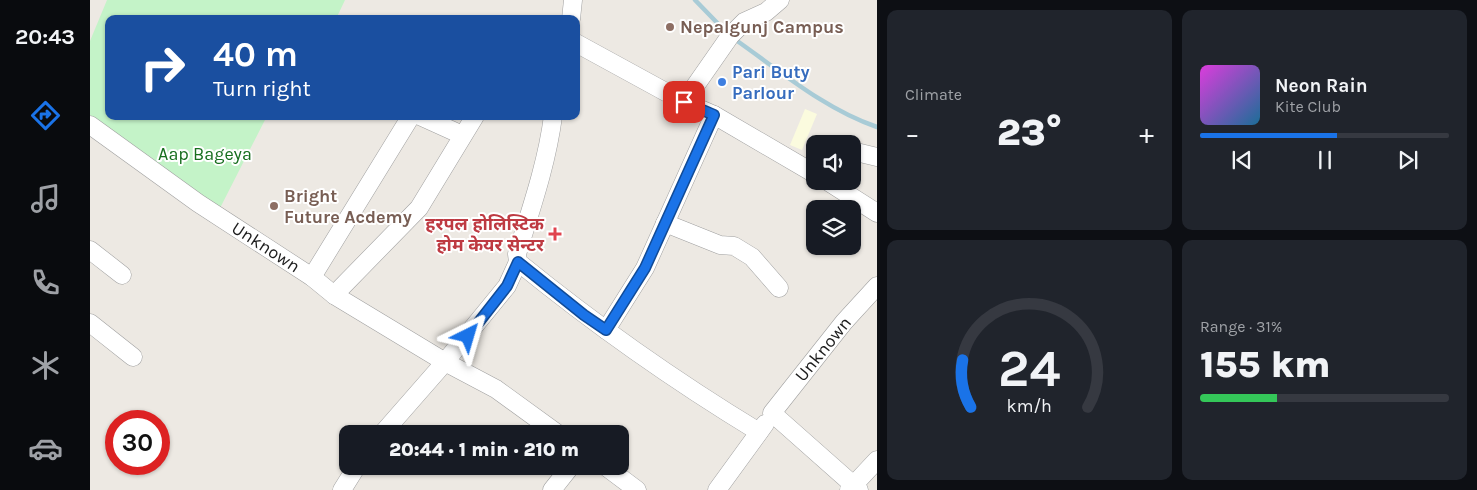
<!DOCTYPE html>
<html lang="en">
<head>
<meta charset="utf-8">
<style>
	:root { --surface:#171b24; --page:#20242c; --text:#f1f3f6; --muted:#9ea1a6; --line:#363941; --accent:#1a73e8 }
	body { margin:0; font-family:Karla,"Noto Sans Devanagari",sans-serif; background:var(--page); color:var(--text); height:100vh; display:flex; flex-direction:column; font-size:19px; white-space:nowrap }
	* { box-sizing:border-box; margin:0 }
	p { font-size:16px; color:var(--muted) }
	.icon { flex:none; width:28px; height:28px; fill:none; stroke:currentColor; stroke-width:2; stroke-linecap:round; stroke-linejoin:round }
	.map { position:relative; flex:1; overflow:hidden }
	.sheet { display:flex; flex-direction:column; gap:10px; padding:10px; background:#0d0f14; width:600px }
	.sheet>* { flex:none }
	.guide { position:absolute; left:15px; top:15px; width:475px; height:105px; border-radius:10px; box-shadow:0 1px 4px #0004; background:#1a4fa0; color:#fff; overflow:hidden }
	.buttons { position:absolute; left:716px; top:135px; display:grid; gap:10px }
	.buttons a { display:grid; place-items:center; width:55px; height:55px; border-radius:10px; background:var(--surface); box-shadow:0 1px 4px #0004; font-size:25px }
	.speed { position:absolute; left:15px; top:410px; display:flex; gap:10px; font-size:25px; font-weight:700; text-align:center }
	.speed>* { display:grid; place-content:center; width:65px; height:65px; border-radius:50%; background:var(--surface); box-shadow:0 1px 4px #0004; line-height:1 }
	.speed .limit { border:8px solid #d22; background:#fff; color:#111 }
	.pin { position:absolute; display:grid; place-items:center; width:42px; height:42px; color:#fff; margin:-21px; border-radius:10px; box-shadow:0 2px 8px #0006 }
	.me { position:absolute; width:55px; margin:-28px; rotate:40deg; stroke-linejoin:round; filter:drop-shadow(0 0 4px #0008) }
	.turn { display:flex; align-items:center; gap:18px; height:105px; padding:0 25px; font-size:22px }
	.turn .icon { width:65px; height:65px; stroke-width:2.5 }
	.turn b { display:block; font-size:35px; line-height:42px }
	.big { font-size:38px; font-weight:800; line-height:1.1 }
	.sheet .tile { flex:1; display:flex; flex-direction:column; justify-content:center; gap:8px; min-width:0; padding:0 18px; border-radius:10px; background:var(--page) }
	.sheet .dial { align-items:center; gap:0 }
	.dial svg { height:130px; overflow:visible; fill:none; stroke:var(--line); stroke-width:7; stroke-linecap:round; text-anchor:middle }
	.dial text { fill:var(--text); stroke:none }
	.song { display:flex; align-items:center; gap:15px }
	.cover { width:60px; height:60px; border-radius:8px; background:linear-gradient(135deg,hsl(300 70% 55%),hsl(200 70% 35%)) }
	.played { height:5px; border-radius:2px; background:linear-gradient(90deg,var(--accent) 55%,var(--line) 55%) }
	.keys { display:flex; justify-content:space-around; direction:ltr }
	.heat { display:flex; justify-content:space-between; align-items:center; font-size:28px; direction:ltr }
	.charge { height:8px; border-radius:4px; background:linear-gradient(90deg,#34c759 31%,var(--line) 0) }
	.sheet .tiles { flex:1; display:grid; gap:10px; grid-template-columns:repeat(2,1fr) }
	.trip { position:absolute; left:249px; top:425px; width:290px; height:50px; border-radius:10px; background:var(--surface); box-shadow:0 1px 4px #0004; font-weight:800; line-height:50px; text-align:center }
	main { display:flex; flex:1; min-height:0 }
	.dock { display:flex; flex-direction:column; width:90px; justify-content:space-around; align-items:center; background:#090b0e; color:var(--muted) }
	.dock .icon { width:35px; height:35px }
	.dock .current { color:var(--accent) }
	.dock b { font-size:22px; color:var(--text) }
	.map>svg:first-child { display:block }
	.education { fill:#fbfbde }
	.park { fill:#c4f3c8 }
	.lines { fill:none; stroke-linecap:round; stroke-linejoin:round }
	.stream { stroke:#a8cbd6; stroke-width:4.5 }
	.minor-casing { stroke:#a0a0a0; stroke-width:19 }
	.minor { stroke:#fff; stroke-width:18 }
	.route-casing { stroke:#114b97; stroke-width:12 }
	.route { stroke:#1a73e8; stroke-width:9 }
	.education-dot { fill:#8d6e63; stroke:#fff; stroke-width:2 }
	.shop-dot { fill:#3f7fe0; stroke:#fff; stroke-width:2 }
	.health-dot { fill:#e0444e; stroke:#fff; stroke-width:2 }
	.labels { text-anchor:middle; stroke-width:4; stroke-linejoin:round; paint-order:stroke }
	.education-label { font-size:18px; font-weight:bold; fill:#785e54; stroke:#fff; text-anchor:start }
	.shop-label { font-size:18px; font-weight:bold; fill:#366cbe; stroke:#fff; text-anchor:start }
	.park-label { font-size:18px; fill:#176e1e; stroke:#fff }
	.health-label { font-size:18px; font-weight:bold; fill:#be3a42; stroke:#fff; text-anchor:end }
	.street-label { font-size:18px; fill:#1c1c1c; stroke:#fff }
</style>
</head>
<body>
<main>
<nav class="dock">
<b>20:43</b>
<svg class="icon current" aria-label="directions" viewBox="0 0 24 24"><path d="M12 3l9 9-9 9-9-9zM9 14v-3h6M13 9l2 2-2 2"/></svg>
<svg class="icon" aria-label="music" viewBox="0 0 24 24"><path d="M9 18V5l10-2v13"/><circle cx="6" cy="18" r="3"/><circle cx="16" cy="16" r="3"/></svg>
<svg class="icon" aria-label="phone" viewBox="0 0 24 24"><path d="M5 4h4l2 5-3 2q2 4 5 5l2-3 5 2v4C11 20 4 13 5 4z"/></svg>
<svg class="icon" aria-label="climate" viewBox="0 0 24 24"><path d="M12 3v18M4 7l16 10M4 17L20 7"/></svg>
<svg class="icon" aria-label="car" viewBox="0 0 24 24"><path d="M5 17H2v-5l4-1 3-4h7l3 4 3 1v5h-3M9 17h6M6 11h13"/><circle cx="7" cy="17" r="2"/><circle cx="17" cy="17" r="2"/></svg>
</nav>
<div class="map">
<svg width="787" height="490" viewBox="0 0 787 490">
	<rect width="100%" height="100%" fill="#ede9e3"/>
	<!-- education -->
	<path class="education" d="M 715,109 L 727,114 L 712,150 L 700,145 Z"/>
	<!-- park -->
	<path class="park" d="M 17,0 L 255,0 L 246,19 L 19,19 L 19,116 L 177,116 L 128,212 L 0,115 L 0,41 Z"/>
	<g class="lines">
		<!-- stream -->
		<g class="stream">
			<path d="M 605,0 L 637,33"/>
			<path d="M 643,38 C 689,70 734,109 787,127"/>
		</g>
		<defs>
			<g id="minor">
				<path d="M 481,19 L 483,0"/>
				<path d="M 486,43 L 594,102 L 624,115 L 725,174"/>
				<path d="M 594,102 L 640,36 L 654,22 L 676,12 L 690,0"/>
				<path d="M 330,116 L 372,135"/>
				<path d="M 463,116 C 457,163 441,209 427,254 L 428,262 C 504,324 585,381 669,432"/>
				<path d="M 0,125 L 108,203 L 222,277 L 244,295 L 355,362 L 292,434"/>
				<path d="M 762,151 L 787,157"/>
				<path d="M 737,181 L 787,213"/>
				<path d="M 575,223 L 630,245 L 644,246 L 662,257 L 689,288"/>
				<path d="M 0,250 L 32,275"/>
				<path d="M 428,262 L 417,286 L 355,362 L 406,389 L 468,434"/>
				<path d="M 222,277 L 321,116"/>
				<path d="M 244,295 L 329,208 L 385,116"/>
				<path d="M 0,323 L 43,357"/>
				<path d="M 516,330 L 555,268 L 624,115"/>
				<path d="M 515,466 L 547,490"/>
				<path d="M 252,490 L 267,466"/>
				<path d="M 462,490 L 481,466"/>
				<path d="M 627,490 L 675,424"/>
				<path d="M 759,490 L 787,460"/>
				<path d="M 769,490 L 682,413 L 754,322 L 787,286"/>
			</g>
		</defs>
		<!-- minor casing -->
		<use href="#minor" class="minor-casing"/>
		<!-- minor -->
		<use href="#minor" class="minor"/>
	</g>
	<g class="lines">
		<defs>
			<path id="route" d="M 378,336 L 417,286 L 428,262 L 494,315 L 516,330 L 555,268 L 624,115 L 594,102"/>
		</defs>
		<!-- route casing -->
		<use href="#route" class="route-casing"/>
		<!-- route -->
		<use href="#route" class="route"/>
	</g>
	<!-- markers -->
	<g class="education-dot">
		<circle cx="580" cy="27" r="5"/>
		<circle cx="184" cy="206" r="5"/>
	</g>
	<circle class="shop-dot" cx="632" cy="82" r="5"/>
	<path class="health-dot" d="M462.5 226.5h5v5h5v5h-5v5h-5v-5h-5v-5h5z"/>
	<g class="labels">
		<!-- education labels -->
		<g class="education-label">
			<text x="590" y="33">Nepalgunj Campus</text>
			<text x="194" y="202">Bright<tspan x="194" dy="21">Future Acdemy</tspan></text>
		</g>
		<!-- shop labels -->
		<g class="shop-label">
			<text x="642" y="78">Pari Buty<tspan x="642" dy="21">Parlour</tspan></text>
		</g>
		<!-- park labels -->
		<g class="park-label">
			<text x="115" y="160">Aap Bageya</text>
		</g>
		<!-- health labels -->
		<g class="health-label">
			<text x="454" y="230">हरपल होलिस्टिक<tspan x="454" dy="21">होम केयर सेन्टर</tspan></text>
		</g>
		<!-- street labels -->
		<g class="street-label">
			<text transform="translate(176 247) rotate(33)" y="6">Unknown</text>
			<text transform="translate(733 349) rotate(-51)" y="6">Unknown</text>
		</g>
	</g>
</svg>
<div class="buttons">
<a><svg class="icon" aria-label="sound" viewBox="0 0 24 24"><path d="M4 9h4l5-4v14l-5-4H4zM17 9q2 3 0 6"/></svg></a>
<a><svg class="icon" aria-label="layers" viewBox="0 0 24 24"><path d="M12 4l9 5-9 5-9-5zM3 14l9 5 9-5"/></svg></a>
</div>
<div class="speed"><div class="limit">30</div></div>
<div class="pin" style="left:594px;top:102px;background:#d93025"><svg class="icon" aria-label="arrive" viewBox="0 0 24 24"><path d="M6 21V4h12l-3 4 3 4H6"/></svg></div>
<svg class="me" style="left:378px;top:336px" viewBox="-20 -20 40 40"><path d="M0-17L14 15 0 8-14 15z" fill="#1a73e8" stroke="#fff" stroke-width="4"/></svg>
<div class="trip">20:44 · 1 min · 210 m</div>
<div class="guide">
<div class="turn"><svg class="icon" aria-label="right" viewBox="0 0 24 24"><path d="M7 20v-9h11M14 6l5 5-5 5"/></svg><div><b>40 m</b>Turn right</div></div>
</div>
</div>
<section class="sheet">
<div class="tiles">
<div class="tile"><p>Climate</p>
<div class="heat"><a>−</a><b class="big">23°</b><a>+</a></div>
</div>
<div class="tile">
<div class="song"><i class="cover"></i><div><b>Neon Rain</b><p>Kite Club</p></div></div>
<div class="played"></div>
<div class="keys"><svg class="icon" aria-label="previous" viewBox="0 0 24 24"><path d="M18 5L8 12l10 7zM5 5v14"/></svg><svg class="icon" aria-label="pause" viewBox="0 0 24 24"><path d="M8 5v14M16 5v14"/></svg><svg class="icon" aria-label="next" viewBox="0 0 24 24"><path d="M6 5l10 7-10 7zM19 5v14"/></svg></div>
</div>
<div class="tile dial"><svg viewBox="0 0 100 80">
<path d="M14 69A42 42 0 1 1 86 69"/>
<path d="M14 69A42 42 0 0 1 9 40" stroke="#1a73e8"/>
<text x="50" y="56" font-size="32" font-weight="700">24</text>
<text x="50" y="72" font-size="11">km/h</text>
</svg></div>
<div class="tile"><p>Range · 31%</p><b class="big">155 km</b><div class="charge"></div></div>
</div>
</section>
</main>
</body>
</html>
